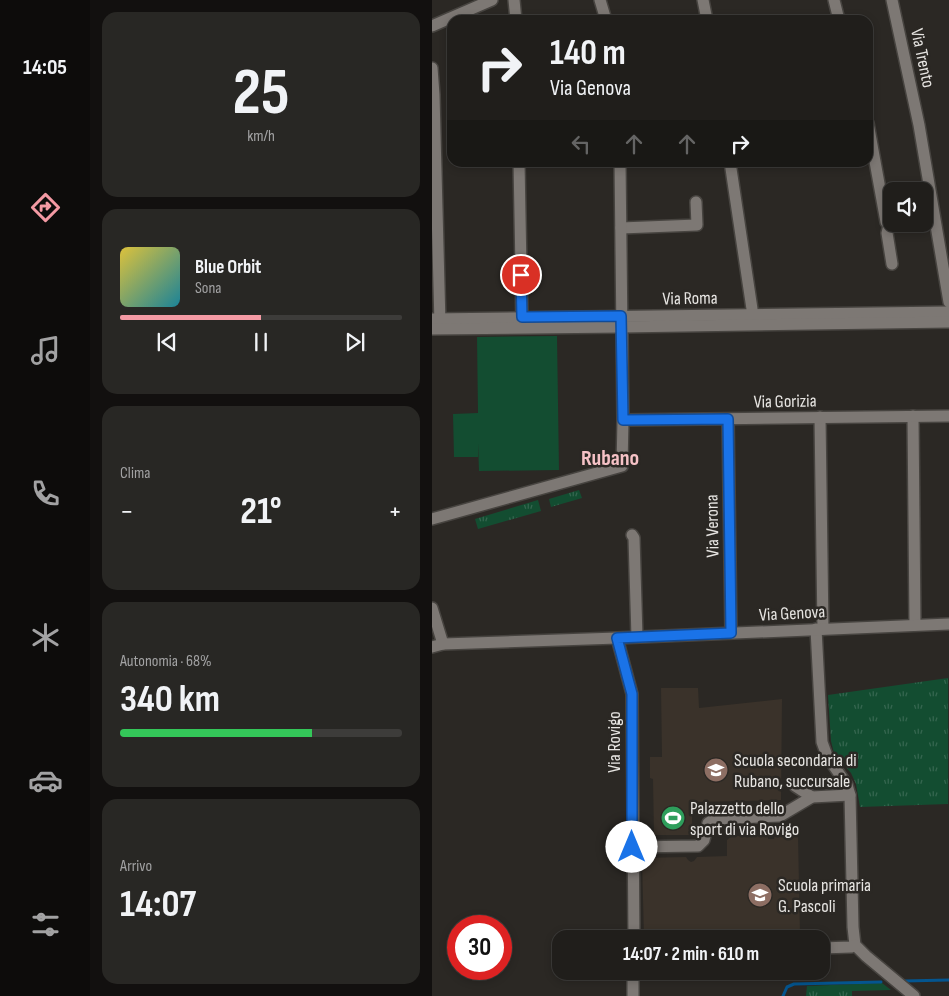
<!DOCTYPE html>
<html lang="it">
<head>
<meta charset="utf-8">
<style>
	:root { --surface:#201e1b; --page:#282724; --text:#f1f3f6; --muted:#a2a2a3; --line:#3d3c3a; --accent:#f49aa4 }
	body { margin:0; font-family:"Sofia Sans Condensed",sans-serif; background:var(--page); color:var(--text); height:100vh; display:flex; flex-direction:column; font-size:19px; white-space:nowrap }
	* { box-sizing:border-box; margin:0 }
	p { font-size:16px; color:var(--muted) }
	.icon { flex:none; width:28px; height:28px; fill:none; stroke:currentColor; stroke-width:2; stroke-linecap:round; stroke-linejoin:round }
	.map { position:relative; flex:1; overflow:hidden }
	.side { display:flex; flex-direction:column; gap:12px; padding:12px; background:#12100f; width:342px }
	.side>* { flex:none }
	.hud { position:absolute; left:15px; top:15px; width:426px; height:152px; border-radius:15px; box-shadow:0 2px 8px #0003,0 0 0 1px var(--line); background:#201e1b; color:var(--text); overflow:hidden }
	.tools { position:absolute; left:451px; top:182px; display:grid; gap:10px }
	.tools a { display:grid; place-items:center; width:50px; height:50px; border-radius:10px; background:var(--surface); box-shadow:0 2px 8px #0003,0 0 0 1px var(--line); font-size:25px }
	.speed { position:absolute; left:15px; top:915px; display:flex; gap:10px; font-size:25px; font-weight:700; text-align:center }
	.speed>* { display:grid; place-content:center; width:65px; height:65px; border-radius:50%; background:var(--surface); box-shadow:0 2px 8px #0003,0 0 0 1px var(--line); line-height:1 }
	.speed .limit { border:8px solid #d22; background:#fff; color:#111 }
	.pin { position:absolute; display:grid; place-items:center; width:42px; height:42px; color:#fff; margin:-21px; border:2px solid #fff; border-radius:50%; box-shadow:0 1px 5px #0007 }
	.me { position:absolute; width:55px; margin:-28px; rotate:0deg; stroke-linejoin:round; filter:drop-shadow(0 0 4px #0008) }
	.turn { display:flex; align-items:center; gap:18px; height:105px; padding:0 20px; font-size:22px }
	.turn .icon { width:65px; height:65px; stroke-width:2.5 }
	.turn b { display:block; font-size:35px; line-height:42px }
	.lanes { display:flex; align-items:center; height:48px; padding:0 20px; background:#0003; justify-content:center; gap:25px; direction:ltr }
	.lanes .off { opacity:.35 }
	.big { font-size:38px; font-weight:700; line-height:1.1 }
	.side .card { flex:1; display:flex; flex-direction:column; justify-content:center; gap:8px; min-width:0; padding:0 18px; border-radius:15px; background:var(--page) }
	.side .dial { align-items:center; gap:0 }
	.dial b { font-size:65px; line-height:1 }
	.song { display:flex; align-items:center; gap:15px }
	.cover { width:60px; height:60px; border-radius:8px; background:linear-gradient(135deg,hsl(50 70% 55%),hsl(190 70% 35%)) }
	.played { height:5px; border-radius:2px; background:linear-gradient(90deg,var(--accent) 50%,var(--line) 50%) }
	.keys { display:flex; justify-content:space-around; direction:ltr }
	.heat { display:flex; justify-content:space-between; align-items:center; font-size:28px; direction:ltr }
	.charge { height:8px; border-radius:4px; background:linear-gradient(90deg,#34c759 68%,var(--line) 0) }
	.trip { position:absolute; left:120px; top:930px; width:278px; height:50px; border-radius:15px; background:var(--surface); box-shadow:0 2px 8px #0003,0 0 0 1px var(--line); font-weight:700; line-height:50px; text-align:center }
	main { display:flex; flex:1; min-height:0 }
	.tabs { display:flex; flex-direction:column; width:90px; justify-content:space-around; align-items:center; background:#0d0c0b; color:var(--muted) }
	.tabs .icon { width:35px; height:35px }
	.tabs .current { color:var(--accent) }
	.tabs b { font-size:22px; color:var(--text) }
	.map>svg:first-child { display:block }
	.built { fill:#3a322a }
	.grass { fill:url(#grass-tufts) }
	.pitch { fill:#134d31 }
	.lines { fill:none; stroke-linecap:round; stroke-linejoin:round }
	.stream { stroke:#04558f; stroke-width:3 }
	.minor-casing { stroke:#474440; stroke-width:14 }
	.minor { stroke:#7d7874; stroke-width:11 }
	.route-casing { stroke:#114b97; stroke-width:12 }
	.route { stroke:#1a73e8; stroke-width:9 }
	.labels { text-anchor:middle; stroke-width:5; stroke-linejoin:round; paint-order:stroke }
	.street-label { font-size:18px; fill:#e7e5e2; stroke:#2b2824 }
	.poi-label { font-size:18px; fill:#e7e5e2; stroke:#2b2824; text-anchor:start }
	.district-label { font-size:22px; font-weight:bold; fill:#f6c2c6; stroke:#2b2824 }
</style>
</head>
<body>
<main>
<nav class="tabs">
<b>14:05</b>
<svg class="icon current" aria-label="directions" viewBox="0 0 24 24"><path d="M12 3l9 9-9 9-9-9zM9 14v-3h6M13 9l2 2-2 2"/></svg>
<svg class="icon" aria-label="music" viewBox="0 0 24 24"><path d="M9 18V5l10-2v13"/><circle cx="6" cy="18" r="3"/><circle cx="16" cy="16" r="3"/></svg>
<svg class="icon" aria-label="phone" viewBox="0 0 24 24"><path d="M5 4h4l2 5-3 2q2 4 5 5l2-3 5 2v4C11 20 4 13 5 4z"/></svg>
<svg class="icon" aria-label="climate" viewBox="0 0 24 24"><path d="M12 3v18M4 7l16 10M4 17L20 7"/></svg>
<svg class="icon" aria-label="car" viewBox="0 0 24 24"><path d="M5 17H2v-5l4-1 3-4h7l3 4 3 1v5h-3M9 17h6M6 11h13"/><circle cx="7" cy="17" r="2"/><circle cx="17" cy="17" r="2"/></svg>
<svg class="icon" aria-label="filters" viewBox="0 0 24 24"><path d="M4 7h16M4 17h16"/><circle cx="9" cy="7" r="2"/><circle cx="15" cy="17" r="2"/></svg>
</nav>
<section class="side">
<div class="card dial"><b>25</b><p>km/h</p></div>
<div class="card">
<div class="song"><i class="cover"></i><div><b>Blue Orbit</b><p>Sona</p></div></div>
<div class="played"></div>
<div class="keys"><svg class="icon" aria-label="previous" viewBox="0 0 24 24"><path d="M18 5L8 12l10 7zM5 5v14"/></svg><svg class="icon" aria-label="pause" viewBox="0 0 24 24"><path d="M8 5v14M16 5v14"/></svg><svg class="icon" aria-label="next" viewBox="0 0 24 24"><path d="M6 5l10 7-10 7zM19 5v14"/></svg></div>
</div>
<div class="card"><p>Clima</p>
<div class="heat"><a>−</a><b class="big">21°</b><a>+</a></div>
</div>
<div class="card"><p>Autonomia · 68%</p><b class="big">340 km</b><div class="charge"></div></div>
<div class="card"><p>Arrivo</p><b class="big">14:07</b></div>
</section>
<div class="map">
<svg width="517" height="996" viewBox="0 0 517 996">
	<defs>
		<pattern id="grass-tufts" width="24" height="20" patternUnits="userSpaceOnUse" patternTransform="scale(1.25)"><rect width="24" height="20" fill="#134d31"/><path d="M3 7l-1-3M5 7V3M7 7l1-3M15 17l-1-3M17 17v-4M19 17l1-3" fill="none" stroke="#35664f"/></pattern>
	</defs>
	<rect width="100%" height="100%" fill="#2b2824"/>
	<!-- built -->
	<g class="built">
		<path d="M 229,688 L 266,688 L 267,708 L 350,699 L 349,800 L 260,802 L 260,835 L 222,835 L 221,779 L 218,778 L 218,757 L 230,757 Z"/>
		<path d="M 343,835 L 366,835 L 368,934 L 264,939 L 212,939 L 210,858 L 254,857 L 256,860 L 259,862 L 262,861 L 265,857 L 295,856 L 295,840 L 300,836 L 336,836 L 336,839 L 342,839 Z"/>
	</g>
	<!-- grass -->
	<g class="grass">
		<path d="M 147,490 L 150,498 L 119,507 L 117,499 Z"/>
		<path d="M 106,500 L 109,511 L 46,529 L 43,519 Z"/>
		<path d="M 516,678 L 516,804 L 428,807 L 424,784 L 419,773 L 402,753 L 399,741 L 396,695 Z"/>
		<path d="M 450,983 L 459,990 L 420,991 L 420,996 L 374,996 L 375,986 Z"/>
	</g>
	<!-- pitch -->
	<path class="pitch" d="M 125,336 L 127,470 L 47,471 L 46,443 L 46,457 L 22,457 L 21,414 L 46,413 L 45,337 Z"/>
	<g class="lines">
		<!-- stream -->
		<g class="stream">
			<path d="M 472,981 L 517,980"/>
			<path d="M 351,996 L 355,987 L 362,984 L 449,982"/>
		</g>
		<defs>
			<g id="minor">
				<path d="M 82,0 L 84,20"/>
				<path d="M 168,0 L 174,20"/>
				<path d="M 271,0 L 275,20"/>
				<path d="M 402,0 L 407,20"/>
				<path d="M 460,0 L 487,125 L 517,302"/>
				<path d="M 0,26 L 60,0"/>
				<path d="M 0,68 L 2,95 L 8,324"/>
				<path d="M 436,123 L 454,222 L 457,225 L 468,224"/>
				<path d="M 87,162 L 90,323"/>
				<path d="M 298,162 L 320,309 L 320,322"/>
				<path d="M 457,225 L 455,233 L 460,264"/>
				<path d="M 189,228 L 265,225 L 264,202"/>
				<path d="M 0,319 L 517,312"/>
				<path d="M 0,329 L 189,327 L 517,322"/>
				<path d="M 481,416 L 483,625"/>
				<path d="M 388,417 L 391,629"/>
				<path d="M 296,419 L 299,633"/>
				<path d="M 191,420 L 517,416"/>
				<path d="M 0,519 L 190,466 L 191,420 L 188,162"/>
				<path d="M 200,535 L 202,538 L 205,637"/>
				<path d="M 0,608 L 11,644"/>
				<path d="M 384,629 L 390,742 L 395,756 L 415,785 L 418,795 L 421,927 L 423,945 L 434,956 L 482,996"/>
				<path d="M 185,638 L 200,694 L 202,939"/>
				<path d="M 0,647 L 11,644 L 185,638 L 517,624"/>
				<path d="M 363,786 L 380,797"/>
				<path d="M 200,847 L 266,846 L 272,840 L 276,823 L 282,819 L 348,816 L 380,797 L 418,795"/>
				<path d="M 389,948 L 419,947 L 423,945"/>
				<path d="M 201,971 L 201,996"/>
			</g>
		</defs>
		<!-- minor casing -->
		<use href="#minor" class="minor-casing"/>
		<!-- minor -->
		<use href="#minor" class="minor"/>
	</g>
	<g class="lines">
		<defs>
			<path id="route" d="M 89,275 L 90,317 L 189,316 L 191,420 L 296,419 L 299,633 L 185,638 L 200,694 L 200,847"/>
		</defs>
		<!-- route casing -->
		<use href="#route" class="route-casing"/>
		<!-- route -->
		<use href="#route" class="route"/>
	</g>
	<!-- icons -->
	<defs>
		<symbol id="school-disc" viewBox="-11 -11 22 22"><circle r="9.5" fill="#8d6e63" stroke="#2b2824"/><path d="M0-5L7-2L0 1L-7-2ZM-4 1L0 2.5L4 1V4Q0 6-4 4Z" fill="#fff"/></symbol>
		<symbol id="stadium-disc" viewBox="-11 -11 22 22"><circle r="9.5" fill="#2e9e5b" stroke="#2b2824"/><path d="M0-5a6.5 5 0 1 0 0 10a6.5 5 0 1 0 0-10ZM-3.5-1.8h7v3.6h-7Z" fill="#fff"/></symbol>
	</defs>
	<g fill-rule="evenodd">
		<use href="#school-disc" x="270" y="756" width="28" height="28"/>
		<use href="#stadium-disc" x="227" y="804" width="28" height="28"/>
		<use href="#school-disc" x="314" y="881" width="28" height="28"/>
	</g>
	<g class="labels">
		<!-- street labels -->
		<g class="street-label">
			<text transform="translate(491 58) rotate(78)" y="6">Via Trento</text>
			<text transform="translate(258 298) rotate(-1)" y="6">Via Roma</text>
			<text transform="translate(353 401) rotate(-1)" y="6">Via Gorizia</text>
			<text transform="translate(280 526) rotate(-91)" y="6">Via Verona</text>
			<text transform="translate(360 613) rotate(-3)" y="6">Via Genova</text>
			<text transform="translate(182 742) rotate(-90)" y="6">Via Rovigo</text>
		</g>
		<!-- poi labels -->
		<g class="poi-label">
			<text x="302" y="766">Scuola secondaria di<tspan x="302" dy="21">Rubano, succursale</tspan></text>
			<text x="258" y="814">Palazzetto dello<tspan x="258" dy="21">sport di via Rovigo</tspan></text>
			<text x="346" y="891">Scuola primaria<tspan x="346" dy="21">G. Pascoli</tspan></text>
		</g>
		<!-- district labels -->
		<g class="district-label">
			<text x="178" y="465">Rubano</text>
		</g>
	</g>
</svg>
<div class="tools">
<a><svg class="icon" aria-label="sound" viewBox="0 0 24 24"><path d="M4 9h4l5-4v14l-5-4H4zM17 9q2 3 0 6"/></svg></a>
</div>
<div class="speed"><div class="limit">30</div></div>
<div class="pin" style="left:89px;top:275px;background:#d93025"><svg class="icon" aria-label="arrive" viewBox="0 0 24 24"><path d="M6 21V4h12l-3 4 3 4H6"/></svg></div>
<svg class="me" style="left:200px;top:847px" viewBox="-20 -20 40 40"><circle r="19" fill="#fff"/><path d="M0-13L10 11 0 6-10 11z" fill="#1a73e8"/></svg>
<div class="trip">14:07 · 2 min · 610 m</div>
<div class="hud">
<div class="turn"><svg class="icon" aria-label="right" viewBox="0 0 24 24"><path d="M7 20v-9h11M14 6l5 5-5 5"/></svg><div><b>140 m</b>Via Genova</div></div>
<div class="lanes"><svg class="icon off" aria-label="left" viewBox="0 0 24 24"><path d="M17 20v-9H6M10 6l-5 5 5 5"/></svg><svg class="icon off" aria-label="ahead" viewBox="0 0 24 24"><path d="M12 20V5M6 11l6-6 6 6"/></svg><svg class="icon off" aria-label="ahead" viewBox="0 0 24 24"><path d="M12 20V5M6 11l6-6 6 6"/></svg><svg class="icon" aria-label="right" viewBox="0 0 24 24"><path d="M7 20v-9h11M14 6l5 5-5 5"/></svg></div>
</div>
</div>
</main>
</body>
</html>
